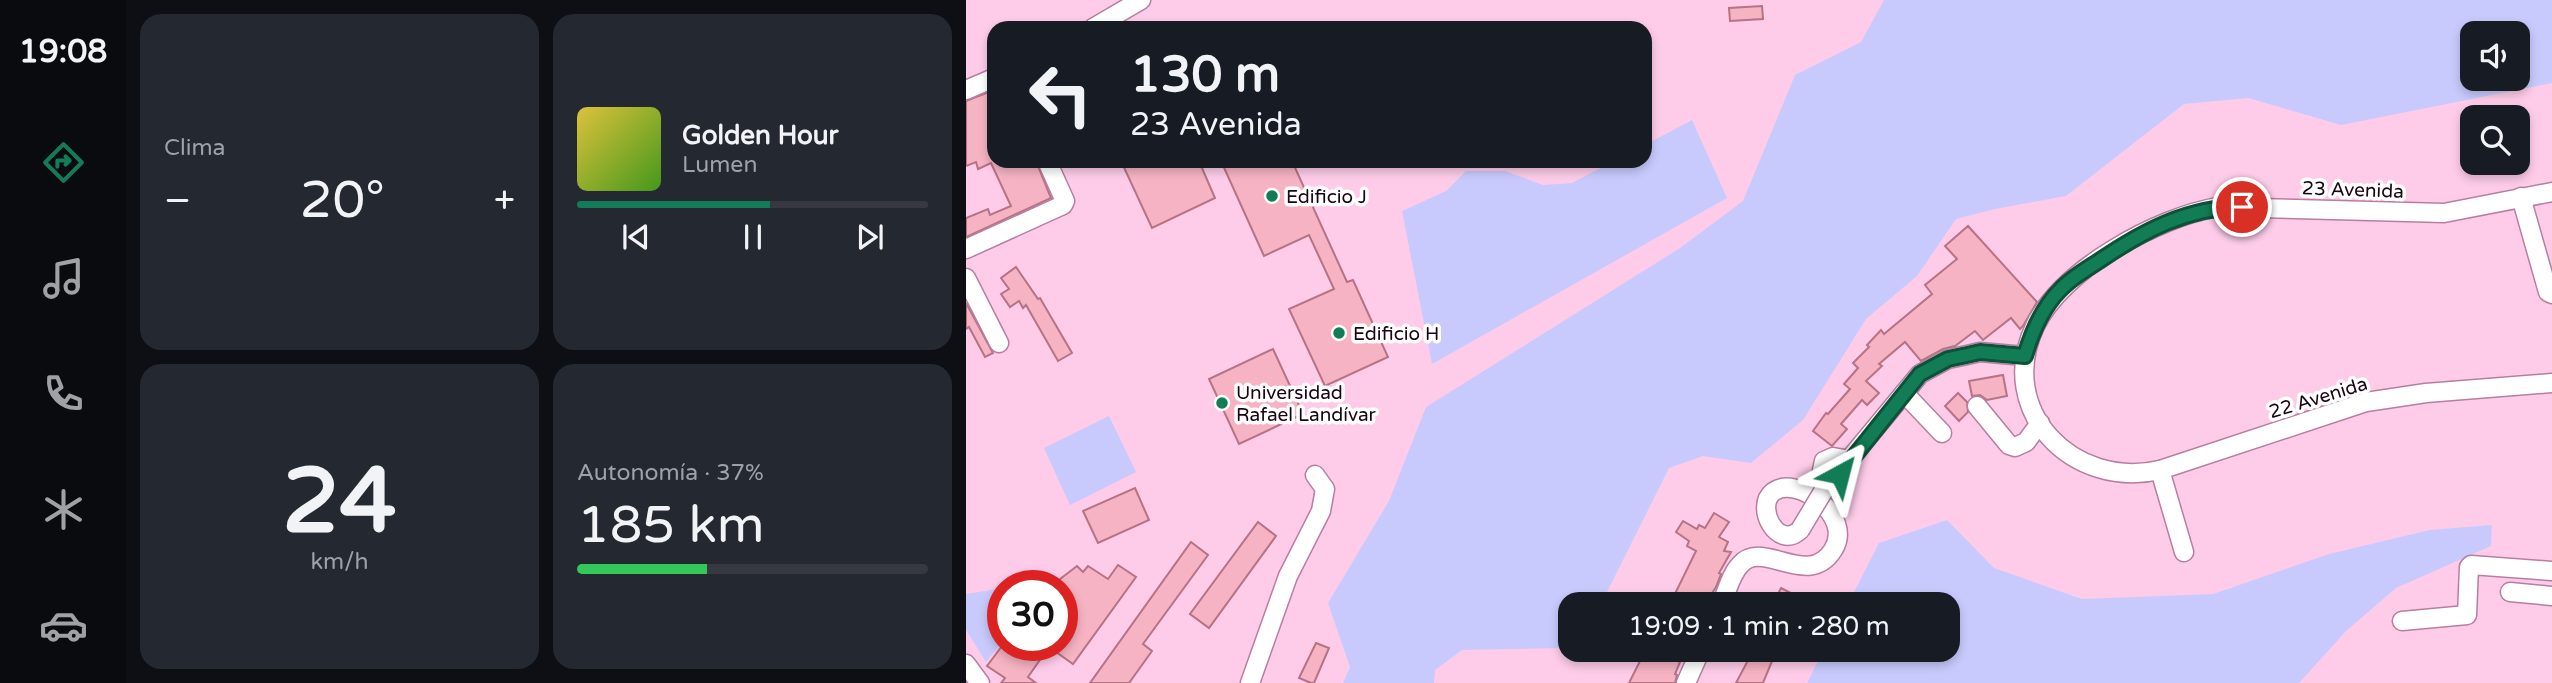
<!DOCTYPE html>
<html lang="es">
<head>
<meta charset="utf-8">
<style>
	:root { --surface:#171b24; --page:#242831; --text:#f1f3f6; --muted:#9ea1a6; --line:#363941; --accent:#127c56 }
	body { margin:0; font-family:"Varela Round",sans-serif; background:var(--page); color:var(--text); height:100vh; display:flex; flex-direction:column; font-size:26px; white-space:nowrap }
	* { box-sizing:border-box; margin:0 }
	p { font-size:23px; color:var(--muted) }
	.icon { flex:none; width:38px; height:38px; fill:none; stroke:currentColor; stroke-width:2; stroke-linecap:round; stroke-linejoin:round }
	.map { position:relative; flex:1; overflow:hidden }
	.sheet { display:flex; flex-direction:column; gap:14px; padding:14px; background:#0d0f14; width:840px }
	.sheet>* { flex:none }
	.banner { position:absolute; left:21px; top:21px; width:665px; height:147px; border-radius:21px; box-shadow:0 4px 10px #0003; background:#171b24; color:var(--text); overflow:hidden }
	.controls { position:absolute; left:1494px; top:21px; display:grid; gap:14px }
	.controls a { display:grid; place-items:center; width:70px; height:70px; border-radius:14px; background:var(--surface); box-shadow:0 4px 10px #0003; font-size:35px }
	.speed { position:absolute; left:21px; top:570px; display:flex; gap:14px; font-size:35px; font-weight:700; text-align:center }
	.speed>* { display:grid; place-content:center; width:91px; height:91px; border-radius:50%; background:var(--surface); box-shadow:0 4px 10px #0003; line-height:1 }
	.speed .limit { border:10px solid #d22; background:#fff; color:#111 }
	.pin { position:absolute; display:grid; place-items:center; width:60px; height:60px; color:#fff; margin:-30px; border:4px solid #fff; border-radius:50%; box-shadow:0 2px 7px #0007 }
	.me { position:absolute; width:77px; margin:-38px; rotate:38deg; stroke-linejoin:round; filter:drop-shadow(0 0 5px #0008) }
	.turn { display:flex; align-items:center; gap:24px; height:147px; padding:0 28px; font-size:32px }
	.turn .icon { width:91px; height:91px; stroke-width:2.5 }
	.turn b { display:block; font-size:49px; line-height:60px }
	.big { font-size:52px; font-weight:600; line-height:1.1 }
	.sheet .card { flex:1; display:flex; flex-direction:column; justify-content:center; gap:10px; min-width:0; padding:0 24px; border-radius:21px; background:var(--page) }
	.sheet .dial { align-items:center; gap:0 }
	.dial b { font-size:91px; line-height:1 }
	.song { display:flex; align-items:center; gap:21px }
	.cover { width:84px; height:84px; border-radius:10px; background:linear-gradient(135deg,hsl(50 70% 55%),hsl(100 70% 35%)) }
	.played { height:7px; border-radius:4px; background:linear-gradient(90deg,var(--accent) 55%,var(--line) 55%) }
	.keys { display:flex; justify-content:space-around; direction:ltr }
	.heat { display:flex; justify-content:space-between; align-items:center; font-size:38px; direction:ltr }
	.charge { height:10px; border-radius:5px; background:linear-gradient(90deg,#34c759 37%,var(--line) 0) }
	.sheet .tiles { flex:1; display:grid; gap:14px; grid-template-columns:repeat(2,1fr) }
	.trip { position:absolute; left:592px; top:592px; width:402px; height:70px; border-radius:21px; background:var(--surface); box-shadow:0 4px 10px #0003; font-weight:600; line-height:70px; text-align:center }
	main { display:flex; flex:1; min-height:0 }
	.tab-bar { display:flex; flex-direction:column; width:126px; justify-content:space-around; align-items:center; background:#090b0e; color:var(--muted) }
	.tab-bar .icon { width:49px; height:49px }
	.tab-bar .selected { color:var(--accent) }
	.tab-bar b { font-size:32px; color:var(--text) }
	.map>svg:first-child { display:block }
	.green { fill:#c8cafd; fill-rule:evenodd }
	.building { fill:#f6b3c3; stroke:#b57384; stroke-width:2 }
	.lines { fill:none; stroke-linecap:round; stroke-linejoin:round }
	.minor-casing { stroke:#b87ea1; stroke-width:21 }
	.minor { stroke:#fff; stroke-width:18 }
	.minor-bridge-casing { stroke:#b87ea1; stroke-width:21; stroke-linecap:butt }
	.minor-bridge { stroke:#fff; stroke-width:18 }
	.route-casing { stroke:#0c5138; stroke-width:18 }
	.route { stroke:#127c56; stroke-width:12 }
	.poi-dot { fill:#127c56; stroke:#fefefe; stroke-width:2.5 }
	.labels { text-anchor:middle; stroke-width:7; stroke-linejoin:round; paint-order:stroke }
	.street-label { font-size:19px; fill:#180511; stroke:#fefefe }
	.poi-label { font-size:19px; fill:#180511; stroke:#fefefe; text-anchor:start }
</style>
</head>
<body>
<main>
<nav class="tab-bar">
<b>19:08</b>
<svg class="icon selected" aria-label="directions" viewBox="0 0 24 24"><path d="M12 3l9 9-9 9-9-9zM9 14v-3h6M13 9l2 2-2 2"/></svg>
<svg class="icon" aria-label="music" viewBox="0 0 24 24"><path d="M9 18V5l10-2v13"/><circle cx="6" cy="18" r="3"/><circle cx="16" cy="16" r="3"/></svg>
<svg class="icon" aria-label="phone" viewBox="0 0 24 24"><path d="M5 4h4l2 5-3 2q2 4 5 5l2-3 5 2v4C11 20 4 13 5 4z"/></svg>
<svg class="icon" aria-label="climate" viewBox="0 0 24 24"><path d="M12 3v18M4 7l16 10M4 17L20 7"/></svg>
<svg class="icon" aria-label="car" viewBox="0 0 24 24"><path d="M5 17H2v-5l4-1 3-4h7l3 4 3 1v5h-3M9 17h6M6 11h13"/><circle cx="7" cy="17" r="2"/><circle cx="17" cy="17" r="2"/></svg>
</nav>
<section class="sheet">
<div class="tiles">
<div class="card"><p>Clima</p>
<div class="heat"><a>−</a><b class="big">20°</b><a>+</a></div>
</div>
<div class="card">
<div class="song"><i class="cover"></i><div><b>Golden Hour</b><p>Lumen</p></div></div>
<div class="played"></div>
<div class="keys"><svg class="icon" aria-label="previous" viewBox="0 0 24 24"><path d="M18 5L8 12l10 7zM5 5v14"/></svg><svg class="icon" aria-label="pause" viewBox="0 0 24 24"><path d="M8 5v14M16 5v14"/></svg><svg class="icon" aria-label="next" viewBox="0 0 24 24"><path d="M6 5l10 7-10 7zM19 5v14"/></svg></div>
</div>
<div class="card dial"><b>24</b><p>km/h</p></div>
<div class="card"><p>Autonomía · 37%</p><b class="big">185 km</b><div class="charge"></div></div>
</div>
</section>
<div class="map">
<svg width="1586" height="683" viewBox="0 0 1586 683">
	<rect width="100%" height="100%" fill="#fecce9"/>
	<!-- green -->
	<g class="green">
		<path d="M 918,0 L 1586,0 L 1586,83 L 1375,125 L 1282,98 L 1218,104 L 1100,196 L 1029,209 L 990,219 L 951,276 L 900,319 L 837,420 L 785,463 L 737,456 L 703,468 L 635,604 L 604,604 L 604,648 L 496,650 L 469,670 L 468,683 L 377,683 L 384,667 L 362,603 L 423,501 L 460,407 L 714,248 L 777,201 L 829,75 L 895,42 ZM 1552,33 L 1552,79 L 1507,79 L 1507,33 Z"/>
		<path d="M 726,120 L 761,198 L 466,364 L 436,211 L 480,191 L 500,171 L 539,171 L 577,185 L 606,183 L 648,161 L 679,161 L 679,145 Z"/>
		<path d="M 143,416 L 170,472 L 104,505 L 78,448 Z"/>
		<path d="M 981,520 L 1028,568 L 1116,599 L 1247,594 L 1363,554 L 1464,530 L 1526,525 L 1525,546 L 1430,588 L 1380,631 L 1333,683 L 841,683 L 858,649 L 982,649 L 982,604 L 882,604 L 913,543 Z"/>
		<path d="M 37,588 L 37,641 L 20,662 L 0,630 L 0,594 Z"/>
	</g>
	<!-- building -->
	<g class="building">
		<path d="M 796,6 L 797,19 L 764,21 L 763,8 Z"/>
		<path d="M 28,90 L 28,161 L 70,161 L 85,198 L 0,237 L 0,218 L 22,209 L 24,215 L 45,206 L 25,163 L 12,169 L 10,162 L 0,166 L 0,101 Z"/>
		<path d="M 155,161 L 233,161 L 249,198 L 186,228 Z"/>
		<path d="M 255,161 L 326,161 L 381,282 L 387,280 L 422,357 L 359,386 L 323,309 L 368,289 L 343,235 L 298,256 Z"/>
		<path d="M 1002,226 L 1071,302 L 1057,326 L 1054,329 L 1045,318 L 1017,340 L 1009,331 L 989,346 L 977,349 L 955,361 L 939,342 L 913,364 L 916,366 L 900,381 L 913,393 L 901,405 L 896,400 L 875,424 L 881,429 L 866,446 L 847,431 L 860,413 L 862,414 L 884,389 L 878,384 L 892,368 L 887,363 L 903,347 L 901,345 L 915,330 L 918,334 L 966,294 L 959,285 L 991,259 L 979,246 Z"/>
		<path d="M 50,267 L 72,299 L 74,298 L 106,353 L 92,361 L 60,305 L 57,308 L 53,301 L 44,307 L 35,294 L 43,289 L 35,278 Z"/>
		<path d="M 0,303 L 27,353 L 19,357 L 3,327 L 0,329 Z"/>
		<path d="M 307,349 L 337,414 L 273,444 L 243,379 Z"/>
		<path d="M 1037,375 L 1041,396 L 1021,400 L 1014,395 L 1006,396 L 1003,381 Z"/>
		<path d="M 992,393 L 1001,402 L 1002,412 L 993,421 L 979,406 Z"/>
		<path d="M 169,488 L 183,520 L 132,543 L 117,511 Z"/>
		<path d="M 748,513 L 763,522 L 753,537 L 762,542 L 758,551 L 765,552 L 753,573 L 755,574 L 750,587 L 739,604 L 704,604 L 730,551 L 721,546 L 723,541 L 710,532 L 717,521 L 731,529 L 733,525 L 739,528 Z"/>
		<path d="M 292,522 L 310,536 L 243,628 L 224,614 Z"/>
		<path d="M 225,542 L 242,555 L 177,644 L 186,651 L 163,683 L 124,683 Z"/>
		<path d="M 152,565 L 170,577 L 107,664 L 83,647 L 62,677 L 70,683 L 35,683 L 39,678 L 21,666 L 36,646 L 96,646 L 96,586 L 85,586 L 111,566 L 117,572 L 122,566 L 142,579 Z"/>
		<path d="M 815,588 L 846,604 L 807,604 Z"/>
		<path d="M 350,643 L 363,648 L 348,683 L 345,683 L 333,678 Z"/>
		<path d="M 680,649 L 708,649 L 704,657 L 714,662 L 709,674 L 711,675 L 709,683 L 663,683 Z"/>
		<path d="M 788,649 L 811,649 L 797,683 L 770,683 Z"/>
	</g>
	<g class="lines">
		<defs>
			<g id="minor">
				<path d="M 127,28 L 175,0"/>
				<path d="M 0,90 L 28,78"/>
				<path d="M 1586,192 L 1478,213 L 1252,207 C 1192,217 1096,269 1069,326 C 1029,411 1107,490 1194,470 L 1400,402 L 1460,393 L 1586,383"/>
				<path d="M 1555,197 L 1582,292 L 1586,294"/>
				<path d="M 0,249 L 97,205 L 99,201 L 81,161"/>
				<path d="M 0,278 L 33,343"/>
				<path d="M 938,393 L 976,433"/>
				<path d="M 1011,406 L 1043,445 L 1049,447 L 1060,442 L 1074,423"/>
				<path d="M 1194,470 L 1218,552"/>
				<path d="M 862,487 L 856,470 L 858,461 L 867,457 L 884,460"/>
				<path d="M 858,490 L 954,374 L 982,359 L 1001,355 L 1014,352 L 1059,356"/>
				<path d="M 1544,592 L 1586,596"/>
				<path d="M 755,604 C 761,592 765,574 774,565 C 796,538 842,590 867,550 C 889,516 830,474 807,492 C 788,507 812,551 834,530"/>
				<path d="M 1436,621 L 1501,615 L 1503,567 L 1505,565 L 1586,571"/>
				<path d="M 0,664 L 14,683"/>
				<path d="M 284,683 L 322,576 L 355,511 L 359,489 L 349,475"/>
				<path d="M 720,683 L 735,649"/>
			</g>
		</defs>
		<!-- minor casing -->
		<use href="#minor" class="minor-casing"/>
		<!-- minor -->
		<use href="#minor" class="minor"/>
		<defs>
			<path id="minor-bridge" d="M 834,530 L 858,490"/>
		</defs>
		<!-- minor-bridge casing -->
		<use href="#minor-bridge" class="minor-bridge-casing"/>
		<!-- minor-bridge -->
		<use href="#minor-bridge" class="minor-bridge"/>
	</g>
	<g class="lines">
		<defs>
			<path id="route" d="M 874,474 L 954,374 L 982,359 L 1001,355 L 1014,352 L 1059,356 C 1066,332 1076,308 1094,290 C 1105,278 1119,270 1133,261 C 1177,231 1222,207 1276,207"/>
		</defs>
		<!-- route casing -->
		<use href="#route" class="route-casing"/>
		<!-- route -->
		<use href="#route" class="route"/>
	</g>
	<!-- markers -->
	<g class="poi-dot">
		<circle cx="306" cy="196" r="7"/>
		<circle cx="373" cy="333" r="7"/>
		<circle cx="256" cy="403" r="7"/>
	</g>
	<g class="labels">
		<!-- street labels -->
		<g class="street-label">
			<text transform="translate(1387 189) rotate(2)" y="7">23 Avenida</text>
			<text transform="translate(1352 397) rotate(-17)" y="7">22 Avenida</text>
		</g>
		<!-- poi labels -->
		<g class="poi-label">
			<text x="320" y="203">Edificio J</text>
			<text x="387" y="340">Edificio H</text>
			<text x="270" y="399">Universidad<tspan x="270" dy="22">Rafael Landívar</tspan></text>
		</g>
	</g>
</svg>
<div class="controls">
<a><svg class="icon" aria-label="sound" viewBox="0 0 24 24"><path d="M4 9h4l5-4v14l-5-4H4zM17 9q2 3 0 6"/></svg></a>
<a><svg class="icon" aria-label="search" viewBox="0 0 24 24"><circle cx="10" cy="10" r="6"/><path d="M15 15l6 6"/></svg></a>
</div>
<div class="speed"><div class="limit">30</div></div>
<div class="pin" style="left:1276px;top:207px;background:#d93025"><svg class="icon" aria-label="arrive" viewBox="0 0 24 24"><path d="M6 21V4h12l-3 4 3 4H6"/></svg></div>
<svg class="me" style="left:874px;top:474px" viewBox="-20 -20 40 40"><path d="M0-17L14 15 0 8-14 15z" fill="#127c56" stroke="#fff" stroke-width="4"/></svg>
<div class="trip">19:09 · 1 min · 280 m</div>
<div class="banner">
<div class="turn"><svg class="icon" aria-label="left" viewBox="0 0 24 24"><path d="M17 20v-9H6M10 6l-5 5 5 5"/></svg><div><b>130 m</b>23 Avenida</div></div>
</div>
</div>
</main>
</body>
</html>
